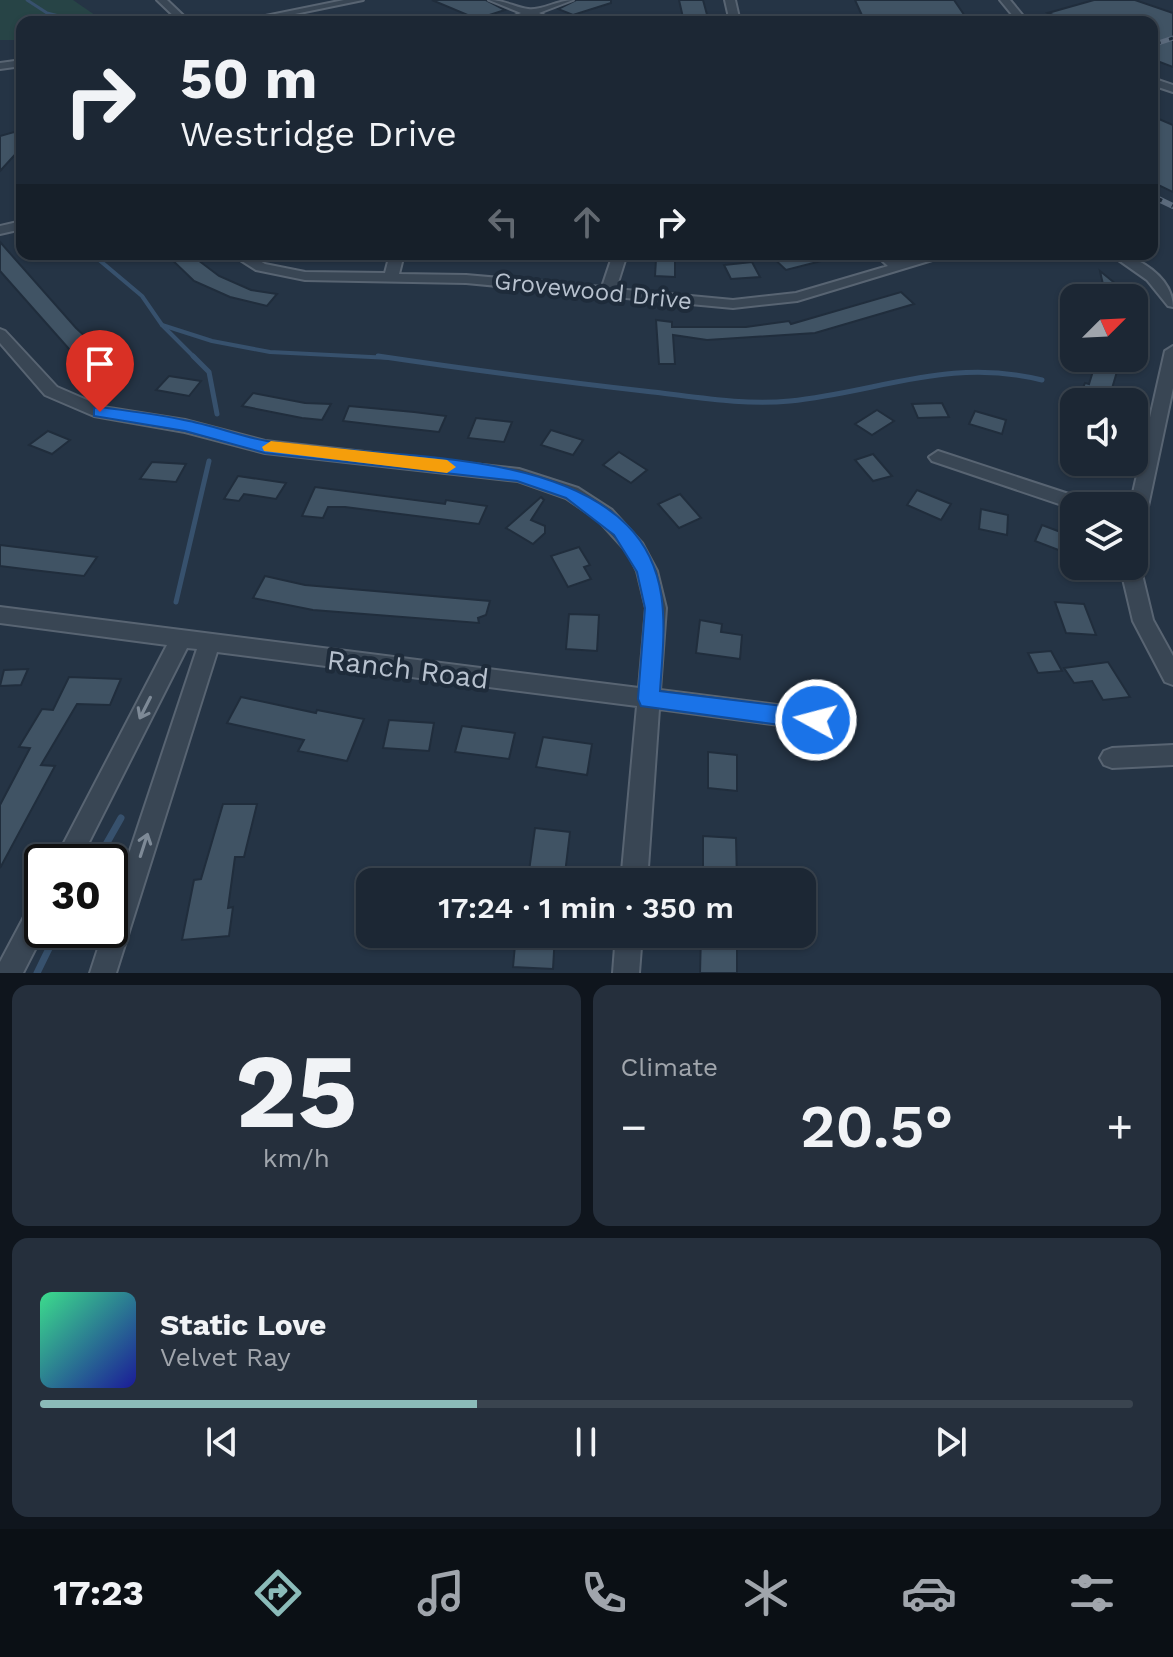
<!DOCTYPE html>
<html lang="en">
<head>
<meta charset="utf-8">
<style>
	:root { --surface:#1c2734; --page:#252f3c; --text:#f1f3f6; --muted:#a0a5ac; --line:#3a444f; --accent:#8bbbb9 }
	body { margin:0; font-family:"Work Sans",sans-serif; background:var(--page); color:var(--text); height:100vh; display:flex; flex-direction:column; font-size:30px; white-space:nowrap }
	* { box-sizing:border-box; margin:0 }
	p { font-size:26px; color:var(--muted) }
	.icon { flex:none; width:44px; height:44px; fill:none; stroke:currentColor; stroke-width:2; stroke-linecap:round; stroke-linejoin:round }
	.map { position:relative; height:973px; overflow:hidden }
	.side { display:flex; flex-direction:column; gap:12px; padding:12px; background:#0f151d; flex:1 }
	.side>* { flex:none }
	.hud { position:absolute; left:16px; top:16px; width:1142px; height:244px; border-radius:16px; box-shadow:0 2px 6px #0004,0 0 0 2px var(--line); background:#1c2734; color:var(--text); overflow:hidden }
	.needle { width:52px; rotate:66deg }
	.buttons { position:absolute; left:1060px; top:284px; display:grid; gap:16px }
	.buttons a { display:grid; place-items:center; width:88px; height:88px; border-radius:16px; background:var(--surface); box-shadow:0 2px 6px #0004,0 0 0 2px var(--line); font-size:40px }
	.speed { position:absolute; left:24px; top:844px; display:flex; gap:16px; font-size:40px; font-weight:700; text-align:center }
	.speed>* { display:grid; place-content:center; width:104px; height:104px; border-radius:50%; background:var(--surface); box-shadow:0 2px 6px #0004,0 0 0 2px var(--line); line-height:1 }
	.speed .limit { border:4px solid #111; border-radius:12px; background:#fff; color:#111 }
	.pin { position:absolute; display:grid; place-items:center; width:68px; height:68px; color:#fff; margin:-82px -34px; border-radius:50% 50% 50% 0; rotate:-45deg; box-shadow:0 0 8px #0007 }
	.pin .icon { rotate:45deg }
	.me { position:absolute; width:88px; margin:-44px; rotate:277deg; stroke-linejoin:round; filter:drop-shadow(0 0 6px #0008) }
	.turn { display:flex; align-items:center; gap:28px; height:168px; padding:0 32px; font-size:36px }
	.turn .icon { width:104px; height:104px; stroke-width:2.5 }
	.turn b { display:block; font-size:56px; line-height:68px }
	.lanes { display:flex; align-items:center; height:76px; padding:0 32px; background:#0003; justify-content:center; gap:40px; direction:ltr }
	.lanes .off { opacity:.35 }
	.big { font-size:60px; font-weight:600; line-height:1.1 }
	.side .card { flex:1; display:flex; flex-direction:column; justify-content:center; gap:12px; min-width:0; padding:0 28px; border-radius:16px; background:var(--page) }
	.side .dial { align-items:center; gap:0 }
	.dial b { font-size:104px; line-height:1 }
	.song { display:flex; align-items:center; gap:24px }
	.cover { width:96px; height:96px; border-radius:12px; background:linear-gradient(135deg,hsl(150 70% 55%),hsl(240 70% 35%)) }
	.played { height:8px; border-radius:4px; background:linear-gradient(90deg,var(--accent) 40%,var(--line) 40%) }
	.keys { display:flex; justify-content:space-around; direction:ltr }
	.heat { display:flex; justify-content:space-between; align-items:center; font-size:44px; direction:ltr }
	.side .tiles { flex:1; display:grid; gap:12px; grid-template-columns:1fr 1fr }
	.card:last-child { grid-column:span 2 }
	.trip { position:absolute; left:356px; top:868px; width:460px; height:80px; border-radius:16px; background:var(--surface); box-shadow:0 2px 6px #0004,0 0 0 2px var(--line); font-weight:600; line-height:80px; text-align:center }
	.menu { display:flex; height:128px; justify-content:space-around; align-items:center; background:#0b1015; color:var(--muted) }
	.menu .icon { width:56px; height:56px }
	.menu .current { color:var(--accent) }
	.menu b { font-size:36px; color:var(--text) }
	.map>svg:first-child { display:block }
	.green { fill:#274446 }
	.lines { fill:none; stroke-linecap:round; stroke-linejoin:round }
	.stream-far3 { stroke:#37516d; stroke-width:3 }
	.stream-far2 { stroke:#37516d; stroke-width:4 }
	.stream-far1 { stroke:#37516d; stroke-width:5 }
	.stream { stroke:#37516d; stroke-width:7 }
	.building { fill:#405364; stroke:#202d3c; stroke-width:2 }
	.minor-casing { stroke:#586472; stroke-width:4 }
	.minor { fill:#394654; fill-rule:evenodd }
	.rail-far1-casing { stroke:#5b6a7c; stroke-width:5 }
	.rail-casing { stroke:#5b6a7c; stroke-width:6 }
	.rail-far1 { stroke:#1e2b3a; stroke-width:3; stroke-dasharray:9; stroke-linecap:butt }
	.rail { stroke:#1e2b3a; stroke-width:4; stroke-dasharray:11; stroke-linecap:butt }
	.oneway { stroke:#7e8a97 }
	.route { fill:#1a73e8; stroke:#114b97; stroke-width:2 }
	.slow { fill:#f59e0b }
	.labels { text-anchor:middle; stroke-width:8; stroke-linejoin:round; paint-order:stroke }
	.far-street-label { font-size:24px; fill:#b7c1ce; stroke:#1e2b3a }
	.street-label { font-size:28px; fill:#b7c1ce; stroke:#1e2b3a }
</style>
</head>
<body>
<div class="map">
<svg width="1173" height="973" viewBox="0 0 1173 973">
	<rect width="100%" height="100%" fill="#253445"/>
	<!-- green -->
	<path class="green" d="M 0,0 L 73,0 L 105,22 L 22,22 L 22,40 L 0,40 Z"/>
	<g class="lines">
		<!-- stream-far3 -->
		<path class="stream-far3" d="M 27,0 L 47,13 L 82,22"/>
		<!-- stream-far2 -->
		<g class="stream-far2">
			<path d="M 92,254 L 142,296 L 162,325 L 195,358"/>
			<path d="M 162,325 L 212,341 L 270,352 L 391,358"/>
		</g>
		<!-- stream-far1 -->
		<g class="stream-far1">
			<path d="M 193,356 L 209,372 L 217,414"/>
			<path d="M 378,356 C 466,369 555,381 644,391 C 691,396 742,406 790,401 C 879,392 949,357 1042,380"/>
			<path d="M 176,602 L 209,461"/>
		</g>
		<!-- stream -->
		<g class="stream">
			<path d="M 96,862 L 121,818"/>
			<path d="M 37,973 L 58,930"/>
		</g>
	</g>
	<!-- building -->
	<g class="building">
		<path d="M 432,0 L 486,0 L 505,10 L 477,19 Z"/>
		<path d="M 576,0 L 611,0 L 611,3 L 573,15 L 558,9 Z"/>
		<path d="M 679,0 L 703,0 L 709,22 L 684,22 Z"/>
		<path d="M 855,0 L 954,0 L 969,22 L 865,22 Z"/>
		<path d="M 1094,0 L 1135,0 L 1173,13 L 1173,67 L 1152,59 L 1152,22 L 1071,22 L 1048,13 Z"/>
		<path d="M 1152,116 L 1173,125 L 1173,192 L 1152,182 Z"/>
		<path d="M 14,132 L 22,140 L 22,147 L 0,171 L 0,136 Z"/>
		<path d="M 0,242 L 76,328 L 98,348 L 102,346 L 118,360 L 97,370 L 69,349 L 0,271 Z"/>
		<path d="M 166,254 L 190,254 L 219,276 L 251,290 L 277,294 L 267,306 L 230,297 L 194,281 Z"/>
		<path d="M 769,254 L 828,254 L 829,259 L 786,270 Z"/>
		<path d="M 656,259 L 675,260 L 675,277 L 655,276 Z"/>
		<path d="M 752,262 L 760,277 L 731,279 L 724,265 Z"/>
		<path d="M 1100,271 L 1133,298 L 1106,298 Z"/>
		<path d="M 901,292 L 914,304 L 815,333 L 707,340 L 673,335 L 675,364 L 659,364 L 656,320 L 672,322 L 672,327 L 746,327 L 789,321 L 791,324 Z"/>
		<path d="M 1097,358 L 1121,358 L 1108,402 L 1077,402 L 1085,383 L 1089,384 Z"/>
		<path d="M 169,376 L 201,381 L 189,396 L 156,390 Z"/>
		<path d="M 253,393 L 305,403 L 331,404 L 322,420 L 302,418 L 242,406 Z"/>
		<path d="M 942,403 L 949,417 L 918,418 L 912,404 Z"/>
		<path d="M 349,406 L 414,412 L 446,416 L 439,432 L 385,426 L 343,421 Z"/>
		<path d="M 877,410 L 894,421 L 872,435 L 855,424 Z"/>
		<path d="M 975,411 L 1006,420 L 1002,434 L 969,424 Z"/>
		<path d="M 476,418 L 512,422 L 504,442 L 468,438 Z"/>
		<path d="M 551,430 L 583,440 L 573,455 L 541,445 Z"/>
		<path d="M 48,431 L 70,440 L 52,454 L 29,445 Z"/>
		<path d="M 619,452 L 647,470 L 631,483 L 603,465 Z"/>
		<path d="M 873,454 L 892,476 L 873,481 L 855,460 Z"/>
		<path d="M 152,462 L 186,464 L 176,482 L 140,479 Z"/>
		<path d="M 238,476 L 286,483 L 276,499 L 244,494 L 239,501 L 224,499 Z"/>
		<path d="M 315,487 L 445,504 L 446,500 L 487,506 L 479,524 L 345,507 L 328,507 L 323,518 L 302,516 Z"/>
		<path d="M 917,490 L 951,504 L 941,520 L 907,505 Z"/>
		<path d="M 680,494 L 701,518 L 679,528 L 658,504 Z"/>
		<path d="M 541,497 L 544,500 L 531,520 L 545,526 L 545,533 L 533,544 L 506,528 Z"/>
		<path d="M 981,509 L 1008,515 L 1007,535 L 979,529 Z"/>
		<path d="M 1042,525 L 1074,537 L 1074,556 L 1035,541 Z"/>
		<path d="M 0,545 L 65,553 L 97,557 L 84,576 L 24,569 L 0,566 Z"/>
		<path d="M 579,547 L 590,565 L 584,567 L 591,579 L 568,587 L 551,556 Z"/>
		<path d="M 265,576 L 305,585 L 490,601 L 486,615 L 478,618 L 479,623 L 313,610 L 253,598 Z"/>
		<path d="M 1055,602 L 1084,604 L 1096,635 L 1066,633 Z"/>
		<path d="M 569,614 L 599,615 L 597,651 L 566,649 Z"/>
		<path d="M 700,620 L 722,624 L 721,632 L 742,635 L 740,659 L 696,653 Z"/>
		<path d="M 1051,651 L 1062,671 L 1038,673 L 1028,653 Z"/>
		<path d="M 1108,662 L 1130,697 L 1103,700 L 1092,681 L 1074,683 L 1064,668 Z"/>
		<path d="M 28,669 L 21,685 L 0,686 L 4,670 Z"/>
		<path d="M 69,677 L 121,679 L 110,705 L 77,704 L 41,765 L 55,766 L 0,868 L 0,805 L 30,748 L 19,747 L 42,709 L 53,710 Z"/>
		<path d="M 241,697 L 316,713 L 317,710 L 364,719 L 347,761 L 298,751 L 304,740 L 227,723 Z"/>
		<path d="M 389,720 L 434,723 L 429,751 L 383,748 Z"/>
		<path d="M 462,726 L 515,733 L 509,759 L 455,752 Z"/>
		<path d="M 543,737 L 592,744 L 587,775 L 536,767 Z"/>
		<path d="M 708,752 L 737,755 L 737,791 L 708,788 Z"/>
		<path d="M 223,804 L 257,804 L 244,857 L 235,857 L 228,908 L 233,907 L 229,936 L 182,940 L 194,880 L 201,879 Z"/>
		<path d="M 535,828 L 570,832 L 564,882 L 528,878 Z"/>
		<path d="M 703,836 L 736,838 L 737,882 L 703,882 Z"/>
		<path d="M 516,934 L 555,934 L 553,969 L 513,967 Z"/>
		<path d="M 701,934 L 737,934 L 737,973 L 700,973 Z"/>
	</g>
	<g class="lines">
		<defs>
			<g id="minor">
				<path d="M 157,0 L 167,0 L 190,22 L 180,22 Z"/>
				<path d="M 344,0 L 363,0 L 256,22 L 236,22 Z"/>
				<path d="M 489,0 C 504,0 514,7 528,9 C 541,11 558,0 573,0 L 539,13 L 558,22 L 544,22 L 530,17 L 515,22 L 501,22 L 521,13 Z"/>
				<path d="M 725,0 L 735,0 L 740,22 L 730,22 Z"/>
				<path d="M 1000,0 L 1010,0 L 1028,22 L 1018,22 Z"/>
				<path d="M 22,60 L 22,66 L 0,69 L 0,63 Z"/>
				<path d="M 1152,78 L 1173,85 L 1173,92 L 1152,85 Z"/>
				<path d="M 22,221 L 22,229 L 0,234 L 0,226 Z"/>
				<path d="M 231,254 L 248,254 L 265,264 L 305,272 L 385,273 L 390,254 L 404,254 L 399,274 L 466,275 L 602,287 L 613,254 L 627,254 L 616,289 L 733,300 L 796,293 L 888,266 L 875,254 L 890,254 L 901,262 L 930,254 L 952,254 L 797,301 L 733,308 L 466,283 L 305,280 L 256,270 Z"/>
				<path d="M 1110,254 C 1138,254 1173,278 1173,307 L 1168,306 L 1147,280 Z"/>
				<path d="M 0,329 L 5,331 L 57,387 L 103,407 L 185,420 L 265,441 L 519,469 L 578,488 L 612,510 L 642,543 L 657,571 L 666,608 L 660,690 L 816,710 L 824,713 L 827,720 L 824,727 L 816,730 L 659,709 L 647,882 L 621,882 L 637,706 L 217,652 L 116,973 L 90,973 L 104,930 L 110,930 L 110,911 L 197,649 L 187,648 L 79,862 L 54,862 L 167,645 L 0,623 L 0,607 L 639,688 L 646,608 L 637,571 L 628,553 L 598,520 L 566,498 L 518,481 L 265,453 L 185,432 L 94,416 L 45,395 L 0,343 Z"/>
				<path d="M 1173,346 L 1173,388 L 1143,530 L 1141,535 L 1134,537 L 1134,506 L 1130,506 L 1165,351 Z"/>
				<path d="M 938,451 L 1090,501 L 1093,506 L 1074,506 L 1074,509 L 932,461 L 929,457 Z"/>
				<path d="M 1134,560 L 1140,566 L 1153,620 L 1173,656 L 1173,685 L 1165,682 L 1133,621 L 1120,566 L 1134,566 Z"/>
				<path d="M 1173,745 L 1173,765 L 1112,768 L 1104,765 L 1100,758 L 1104,751 L 1112,748 Z"/>
				<path d="M 42,896 L 42,930 L 45,930 L 23,973 L 0,973 L 0,962 L 33,900 Z"/>
				<path d="M 616,934 L 642,934 L 639,973 L 613,973 Z"/>
			</g>
		</defs>
		<!-- minor casing -->
		<use href="#minor" class="minor-casing"/>
		<!-- minor -->
		<use href="#minor" class="minor"/>
		<defs>
			<path id="rail-far1" d="M 1152,45 L 1173,38"/>
			<path id="rail" d="M 1152,196 L 1173,206"/>
		</defs>
		<!-- rail-far1 casing -->
		<use href="#rail-far1" class="rail-far1-casing"/>
		<!-- rail casing -->
		<use href="#rail" class="rail-casing"/>
		<!-- rail-far1 -->
		<use href="#rail-far1" class="rail-far1"/>
		<!-- rail -->
		<use href="#rail" class="rail"/>
	</g>
	<!-- one-way arrows -->
	<defs><path id="oneway-shaft" d="M-6 0H5M1.5-3L5.5 0L1.5 3" fill="none" stroke-width="1.6" stroke-linecap="round" stroke-linejoin="round" transform="scale(2)"/></defs>
	<g class="oneway">
		<use href="#oneway-shaft" transform="translate(145 708) rotate(117)"/>
		<use href="#oneway-shaft" transform="translate(144 845) rotate(-72)"/>
	</g>
	<!-- route -->
	<path class="route" d="M 100,407 C 128,411 156,414 184,420 C 212,425 239,436 267,441 C 373,459 548,446 627,525 C 673,571 664,632 660,691 L 816,710 L 824,713 L 827,720 L 824,727 L 816,730 L 641,706 L 638,699 L 645,608 L 637,572 L 614,535 L 566,498 L 517,481 L 265,453 L 185,431 L 94,416 L 94,408 Z"/>
	<!-- slow -->
	<path class="slow" d="M 271,441 L 447,460 L 456,467 L 447,473 L 264,451 L 262,447 Z"/>
	<g class="labels">
		<!-- far-street labels -->
		<g class="far-street-label">
			<text transform="translate(593 291) rotate(6)" y="8">Grovewood Drive</text>
		</g>
		<!-- street labels -->
		<g class="street-label">
			<text transform="translate(408 669) rotate(7)" y="10">Ranch Road</text>
		</g>
	</g>
</svg>
<div class="buttons">
<a><svg class="needle" viewBox="-14 -14 28 28"><path d="M0-13l5 13h-10z" fill="#e53935"/><path d="M0 13l5-13h-10z" fill="#a0a5ac"/></svg></a>
<a><svg class="icon" aria-label="sound" viewBox="0 0 24 24"><path d="M4 9h4l5-4v14l-5-4H4zM17 9q2 3 0 6"/></svg></a>
<a><svg class="icon" aria-label="layers" viewBox="0 0 24 24"><path d="M12 4l9 5-9 5-9-5zM3 14l9 5 9-5"/></svg></a>
</div>
<div class="speed"><div class="limit">30</div></div>
<div class="pin" style="left:100px;top:412px;background:#d93025"><svg class="icon" aria-label="arrive" viewBox="0 0 24 24"><path d="M6 21V4h12l-3 4 3 4H6"/></svg></div>
<svg class="me" style="left:816px;top:720px" viewBox="-20 -20 40 40"><circle r="17" fill="#1a73e8" stroke="#fff" stroke-width="3"/><path d="M0-11L8 9 0 5-8 9z" fill="#fff"/></svg>
<div class="trip">17:24 · 1 min · 350 m</div>
<div class="hud">
<div class="turn"><svg class="icon" aria-label="right" viewBox="0 0 24 24"><path d="M7 20v-9h11M14 6l5 5-5 5"/></svg><div><b>50 m</b>Westridge Drive</div></div>
<div class="lanes"><svg class="icon off" aria-label="left" viewBox="0 0 24 24"><path d="M17 20v-9H6M10 6l-5 5 5 5"/></svg><svg class="icon off" aria-label="ahead" viewBox="0 0 24 24"><path d="M12 20V5M6 11l6-6 6 6"/></svg><svg class="icon" aria-label="right" viewBox="0 0 24 24"><path d="M7 20v-9h11M14 6l5 5-5 5"/></svg></div>
</div>
</div>
<section class="side">
<div class="tiles">
<div class="card dial"><b>25</b><p>km/h</p></div>
<div class="card"><p>Climate</p>
<div class="heat"><a>−</a><b class="big">20.5°</b><a>+</a></div>
</div>
<div class="card">
<div class="song"><i class="cover"></i><div><b>Static Love</b><p>Velvet Ray</p></div></div>
<div class="played"></div>
<div class="keys"><svg class="icon" aria-label="previous" viewBox="0 0 24 24"><path d="M18 5L8 12l10 7zM5 5v14"/></svg><svg class="icon" aria-label="pause" viewBox="0 0 24 24"><path d="M8 5v14M16 5v14"/></svg><svg class="icon" aria-label="next" viewBox="0 0 24 24"><path d="M6 5l10 7-10 7zM19 5v14"/></svg></div>
</div>
</div>
</section>
<nav class="menu">
<b>17:23</b>
<svg class="icon current" aria-label="directions" viewBox="0 0 24 24"><path d="M12 3l9 9-9 9-9-9zM9 14v-3h6M13 9l2 2-2 2"/></svg>
<svg class="icon" aria-label="music" viewBox="0 0 24 24"><path d="M9 18V5l10-2v13"/><circle cx="6" cy="18" r="3"/><circle cx="16" cy="16" r="3"/></svg>
<svg class="icon" aria-label="phone" viewBox="0 0 24 24"><path d="M5 4h4l2 5-3 2q2 4 5 5l2-3 5 2v4C11 20 4 13 5 4z"/></svg>
<svg class="icon" aria-label="climate" viewBox="0 0 24 24"><path d="M12 3v18M4 7l16 10M4 17L20 7"/></svg>
<svg class="icon" aria-label="car" viewBox="0 0 24 24"><path d="M5 17H2v-5l4-1 3-4h7l3 4 3 1v5h-3M9 17h6M6 11h13"/><circle cx="7" cy="17" r="2"/><circle cx="17" cy="17" r="2"/></svg>
<svg class="icon" aria-label="filters" viewBox="0 0 24 24"><path d="M4 7h16M4 17h16"/><circle cx="9" cy="7" r="2"/><circle cx="15" cy="17" r="2"/></svg>
</nav>
</body>
</html>
